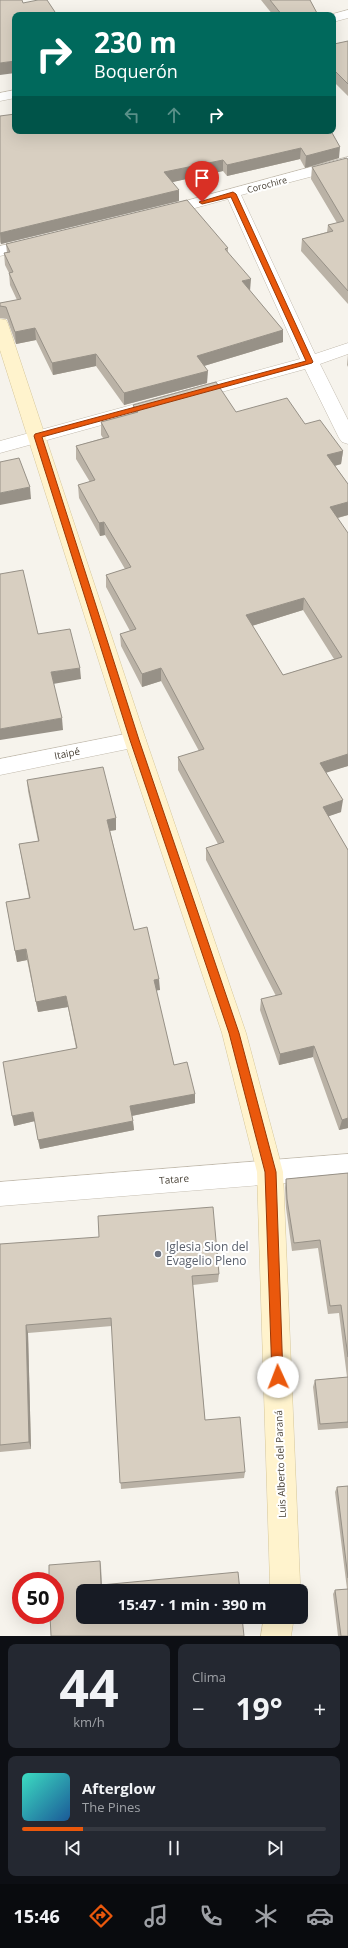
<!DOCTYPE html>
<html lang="es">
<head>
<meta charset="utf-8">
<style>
	:root { --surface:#171b24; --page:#242831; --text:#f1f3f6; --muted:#9ea1a6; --line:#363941; --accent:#ea580c }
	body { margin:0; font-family:"Open Sans",sans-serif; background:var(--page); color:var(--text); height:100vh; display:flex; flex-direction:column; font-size:15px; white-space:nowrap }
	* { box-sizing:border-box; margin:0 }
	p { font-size:13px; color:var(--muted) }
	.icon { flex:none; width:22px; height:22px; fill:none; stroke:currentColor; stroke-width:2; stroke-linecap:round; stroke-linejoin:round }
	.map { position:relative; height:1636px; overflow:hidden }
	.panel { display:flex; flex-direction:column; gap:8px; padding:8px; background:#0d0f14; flex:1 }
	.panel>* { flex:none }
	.banner { position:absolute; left:12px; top:12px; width:324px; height:122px; border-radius:8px; box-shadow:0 4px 16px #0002; background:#00695c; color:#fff; overflow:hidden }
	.speed { position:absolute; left:12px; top:1572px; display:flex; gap:8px; font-size:20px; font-weight:700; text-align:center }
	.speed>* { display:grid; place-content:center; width:52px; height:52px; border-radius:50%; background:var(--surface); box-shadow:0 4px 16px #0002; line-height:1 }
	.speed .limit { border:6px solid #d22; background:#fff; color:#111 }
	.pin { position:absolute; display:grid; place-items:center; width:34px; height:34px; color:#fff; margin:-41px -17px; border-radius:50% 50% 50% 0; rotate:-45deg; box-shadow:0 0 4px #0007 }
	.pin .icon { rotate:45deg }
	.me { position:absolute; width:44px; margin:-22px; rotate:358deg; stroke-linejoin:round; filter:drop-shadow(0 0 3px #0008) }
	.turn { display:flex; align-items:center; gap:14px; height:84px; padding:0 16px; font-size:18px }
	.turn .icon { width:52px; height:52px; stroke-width:2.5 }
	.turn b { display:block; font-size:28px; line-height:34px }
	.lanes { display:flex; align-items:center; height:38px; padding:0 16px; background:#0003; justify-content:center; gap:20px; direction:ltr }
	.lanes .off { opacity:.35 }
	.big { font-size:30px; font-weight:700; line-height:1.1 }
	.panel .widget { flex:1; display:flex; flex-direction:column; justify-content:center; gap:6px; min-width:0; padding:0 14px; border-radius:8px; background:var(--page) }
	.panel .dial { align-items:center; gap:0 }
	.dial b { font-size:52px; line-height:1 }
	.song { display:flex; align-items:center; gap:12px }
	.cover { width:48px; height:48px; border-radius:6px; background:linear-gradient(135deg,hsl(170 70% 55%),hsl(210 70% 35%)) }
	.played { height:4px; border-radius:2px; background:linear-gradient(90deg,var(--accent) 20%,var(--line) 20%) }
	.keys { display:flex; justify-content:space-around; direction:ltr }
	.heat { display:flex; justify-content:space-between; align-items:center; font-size:22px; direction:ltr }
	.panel .tiles { flex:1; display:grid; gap:8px; grid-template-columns:1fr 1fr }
	.widget:last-child { grid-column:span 2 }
	.trip { position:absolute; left:76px; top:1584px; width:232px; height:40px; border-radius:8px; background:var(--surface); box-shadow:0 4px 16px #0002; font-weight:700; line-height:40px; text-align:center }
	.dock { display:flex; height:64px; justify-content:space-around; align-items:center; background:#090b0e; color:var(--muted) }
	.dock .icon { width:28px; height:28px }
	.dock .selected { color:var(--accent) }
	.dock b { font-size:18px; color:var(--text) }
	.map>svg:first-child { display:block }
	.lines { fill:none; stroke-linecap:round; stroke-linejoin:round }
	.minor-casing { stroke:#c2bbae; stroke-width:1 }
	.secondary-casing { stroke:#d6c79b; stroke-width:1 }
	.minor { fill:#fff; fill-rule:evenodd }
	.secondary { fill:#fff3cd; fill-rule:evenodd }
	.wall { fill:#bab2a6; fill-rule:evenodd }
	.shaded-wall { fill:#979187 }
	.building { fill:#d8cfc1; stroke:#979187; fill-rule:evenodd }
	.route { fill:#ea580c; stroke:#983908 }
	.worship-dot { fill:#6b7280; stroke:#fff; stroke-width:1.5 }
	.labels { text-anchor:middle; stroke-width:4; stroke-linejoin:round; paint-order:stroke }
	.far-street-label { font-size:9px; fill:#4b4439; stroke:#fff }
	.street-label { font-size:10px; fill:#4b4439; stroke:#fff }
	.near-worship-label { font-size:12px; fill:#5b616d; stroke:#fff; text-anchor:start }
</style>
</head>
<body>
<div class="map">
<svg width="348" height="1636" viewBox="0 0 348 1636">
	<rect width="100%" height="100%" fill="#f6f3ec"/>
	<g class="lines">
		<defs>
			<g id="minor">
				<path d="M 348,10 L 348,18 L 333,22 L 333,15 L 329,15 Z"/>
				<path d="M 15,90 L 15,98 L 0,101 L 0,93 Z"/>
				<path d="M 348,157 L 348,167 L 241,195 L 315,354 L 348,343 L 348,354 L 320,364 L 348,420 L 348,444 L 342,442 L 339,438 L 305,369 L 0,453 L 0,441 L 300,359 L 228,199 L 162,217 L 156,215 L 154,212 L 156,209 Z"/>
				<path d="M 35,238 L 41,240 L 43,243 L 41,246 L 0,256 L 0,246 Z"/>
				<path d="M 135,732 L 142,734 L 146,740 L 142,746 L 0,775 L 0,759 Z"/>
				<path d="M 348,1154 L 348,1178 L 0,1206 L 0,1182 Z"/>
			</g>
			<g id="secondary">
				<path d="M 0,319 L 6,320 L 8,324 L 146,740 L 246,1033 L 283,1172 L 300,1583 L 298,1591 L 268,1591 L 270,1583 L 257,1172 L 222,1033 L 124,740 L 0,350 Z"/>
				<path d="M 264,1617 L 294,1617 L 291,1636 L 261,1636 Z"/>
			</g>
		</defs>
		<!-- minor casing -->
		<use href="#minor" class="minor-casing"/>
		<!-- secondary casing -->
		<use href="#secondary" class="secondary-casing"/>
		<!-- minor -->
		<use href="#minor" class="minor"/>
		<!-- secondary -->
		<use href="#secondary" class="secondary"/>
	</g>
	<!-- wall -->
	<g class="wall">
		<path d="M 261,0 L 310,0 L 318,15 L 273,15 Z"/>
		<path d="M 348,41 L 348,96 L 333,81 L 333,42 L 334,44 Z"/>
		<path d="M 0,116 L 331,131 L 339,158 L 305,168 L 300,159 L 227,176 L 223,171 L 172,182 L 179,201 L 1,244 L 0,242 Z"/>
		<path d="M 348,160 L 348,304 L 301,251 L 302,239 L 327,232 L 328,225 L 337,223 L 311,179 L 312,167 Z"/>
		<path d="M 6,244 L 228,248 L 228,252 L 250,291 L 283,330 L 283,342 L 204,366 L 207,383 L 124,405 L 96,366 L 53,375 L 36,340 L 16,344 L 7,319 L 0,318 L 0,303 L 17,300 L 10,285 L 9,273 L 5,265 L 4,253 L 7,253 Z"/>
		<path d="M 348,354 L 348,367 L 347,365 Z"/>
		<path d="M 133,405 L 236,412 L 305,424 L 343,451 L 341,464 L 335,466 L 348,484 L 348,515 L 338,518 L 348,766 L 326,772 L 341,812 L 328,816 L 348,850 L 348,1128 L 339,1130 L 313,1057 L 279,1065 L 260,1010 L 261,999 L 276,996 L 206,860 L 206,848 L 218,844 L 178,770 L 178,757 L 199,751 L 161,681 L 142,687 L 121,646 L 120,634 L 130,631 L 106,587 L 106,575 L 125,569 L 105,535 L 100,536 L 79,498 L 78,485 L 90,482 L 76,459 L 76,446 L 103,438 L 101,435 L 101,422 L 133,413 ZM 303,610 L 334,659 L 283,675 L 252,626 Z"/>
		<path d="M 27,780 L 116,818 L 116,830 L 110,831 L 134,930 L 160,990 L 156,990 L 174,1065 L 195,1094 L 195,1103 L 132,1116 L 134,1130 L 40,1149 L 35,1121 L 14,1126 L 76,1048 L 68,1007 L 38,1012 L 27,960 L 17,962 L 6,902 L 29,898 L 19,844 L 38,841 L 28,791 Z"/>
		<path d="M 348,1173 L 348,1428 L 318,1430 L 313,1387 L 315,1380 L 347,1377 L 339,1313 L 328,1314 L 318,1248 L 292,1251 L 286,1208 L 285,1188 L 286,1179 Z"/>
		<path d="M 0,1244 L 219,1274 L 218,1282 L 193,1285 L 205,1420 L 245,1472 L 244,1478 L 121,1489 L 112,1326 L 28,1333 L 31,1449 L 0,1452 Z"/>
		<path d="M 348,1486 L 348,1636 L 338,1636 L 333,1594 L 335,1590 L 347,1589 L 335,1492 L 337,1487 Z"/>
	</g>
	<!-- shaded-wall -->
	<g class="shaded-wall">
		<path d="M 15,61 L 15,73 L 0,75 L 0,63 Z"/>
		<path d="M 340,147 L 339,158 L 305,168 L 306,156 Z"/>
		<path d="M 301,148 L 300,159 L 227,176 L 227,165 Z"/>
		<path d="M 223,160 L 223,171 L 164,184 L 164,172 Z"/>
		<path d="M 179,190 L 179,201 L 1,244 L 0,233 Z"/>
		<path d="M 251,279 L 250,291 L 242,281 Z"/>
		<path d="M 35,328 L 36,340 L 16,344 L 15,332 Z"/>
		<path d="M 283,330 L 283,342 L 197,368 L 197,356 Z"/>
		<path d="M 96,354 L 96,366 L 53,375 L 52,363 Z"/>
		<path d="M 208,371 L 207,383 L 124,405 L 124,393 Z"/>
		<path d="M 343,451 L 341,464 L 326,468 L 327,455 Z"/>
		<path d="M 30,487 L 31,499 L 0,505 L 0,493 Z"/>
		<path d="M 348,502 L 348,515 L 329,520 L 330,507 Z"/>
		<path d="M 104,522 L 105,535 L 100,536 L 99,523 Z"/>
		<path d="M 304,598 L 303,610 L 245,628 L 246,615 Z"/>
		<path d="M 80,668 L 81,679 L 53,684 L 51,672 Z"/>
		<path d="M 161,668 L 161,681 L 142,687 L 142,674 Z"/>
		<path d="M 62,718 L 63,730 L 0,740 L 0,729 Z"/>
		<path d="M 348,754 L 348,766 L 319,775 L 320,763 Z"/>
		<path d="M 343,800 L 341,812 L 321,819 L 323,807 Z"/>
		<path d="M 116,818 L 116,830 L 108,831 L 107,820 Z"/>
		<path d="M 26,949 L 27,960 L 17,962 L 15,951 Z"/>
		<path d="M 159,979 L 160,990 L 154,991 L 154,980 Z"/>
		<path d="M 66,996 L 68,1007 L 38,1012 L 36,1002 Z"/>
		<path d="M 314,1046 L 313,1057 L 279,1065 L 280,1054 Z"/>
		<path d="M 195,1094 L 195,1103 L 131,1116 L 130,1106 Z"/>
		<path d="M 33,1112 L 35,1121 L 14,1126 L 12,1116 Z"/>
		<path d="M 348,1118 L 348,1128 L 339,1130 L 342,1120 Z"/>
		<path d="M 133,1121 L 134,1130 L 40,1149 L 38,1140 Z"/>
		<path d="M 26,1325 L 28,1333 L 31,1449 L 29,1442 Z"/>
		<path d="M 100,1561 L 101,1566 L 102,1590 L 101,1585 Z"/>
	</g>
	<!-- building -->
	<g class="building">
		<path d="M 0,0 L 22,0 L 23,3 L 38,0 L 47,0 L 57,15 L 15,15 L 15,61 L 0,63 Z"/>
		<path d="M 270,0 L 310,0 L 318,15 L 282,15 Z"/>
		<path d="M 348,41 L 348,84 L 333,69 L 333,42 L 334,44 Z"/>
		<path d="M 15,114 L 15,131 L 331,131 L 340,147 L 306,156 L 301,148 L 227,165 L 223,160 L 164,172 L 179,190 L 0,233 L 0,116 Z"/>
		<path d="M 347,158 L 348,160 L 348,291 L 302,239 L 333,231 L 328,225 L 344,221 L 312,167 Z"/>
		<path d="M 187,200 L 228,248 L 225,249 L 251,279 L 242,281 L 283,330 L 197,356 L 208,371 L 124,393 L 96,354 L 52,363 L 35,328 L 15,332 L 6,307 L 0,306 L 0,303 L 21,299 L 9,273 L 13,272 L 4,253 L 10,252 L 6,244 Z"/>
		<path d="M 216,382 L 236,412 L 287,398 L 305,424 L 320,420 L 343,451 L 327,455 L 348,484 L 348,502 L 330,507 L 348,533 L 348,754 L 320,763 L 343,800 L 323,807 L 348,850 L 348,1118 L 342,1120 L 314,1046 L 280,1054 L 261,999 L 282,994 L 206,848 L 224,842 L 178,757 L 204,749 L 161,668 L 142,674 L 120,634 L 136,629 L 106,575 L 131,567 L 104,522 L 99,523 L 78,485 L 95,480 L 76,446 L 109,437 L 101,422 L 138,412 L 133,405 ZM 304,598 L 342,657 L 283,675 L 246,615 Z"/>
		<path d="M 19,458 L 30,487 L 0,493 L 0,462 Z"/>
		<path d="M 23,570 L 38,634 L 70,629 L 80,668 L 51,672 L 62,718 L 0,729 L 0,574 Z"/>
		<path d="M 103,767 L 116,818 L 107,820 L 134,930 L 147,927 L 159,979 L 154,980 L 174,1065 L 187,1062 L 195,1094 L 130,1106 L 133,1121 L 38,1140 L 33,1112 L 12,1116 L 3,1062 L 77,1048 L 66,996 L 36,1002 L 26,949 L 15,951 L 6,902 L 30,898 L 19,844 L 39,841 L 27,780 Z"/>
		<path d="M 348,1173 L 348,1357 L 341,1305 L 330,1306 L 320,1240 L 294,1243 L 287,1199 L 286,1179 Z"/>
		<path d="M 213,1207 L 219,1274 L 192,1276 L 205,1420 L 240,1417 L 245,1472 L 120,1483 L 111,1318 L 26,1325 L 29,1442 L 0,1445 L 0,1244 L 99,1237 L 98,1216 Z"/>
		<path d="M 348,1377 L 348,1422 L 320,1424 L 315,1380 Z"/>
		<path d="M 348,1486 L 348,1578 L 337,1487 Z"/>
		<path d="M 100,1561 L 101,1585 L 238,1572 L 240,1591 L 83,1591 L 83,1617 L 242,1617 L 244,1636 L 51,1636 L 50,1615 L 55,1615 L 55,1581 L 49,1581 L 49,1565 Z"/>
		<path d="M 348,1589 L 348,1636 L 341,1636 L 335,1590 Z"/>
	</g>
	<!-- route -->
	<path class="route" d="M 233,192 L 236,194 L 313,362 L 312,363 L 42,437 L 139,740 L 239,1033 L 276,1172 L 283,1377 L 282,1381 L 278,1383 L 273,1381 L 272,1377 L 265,1172 L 229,1033 L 130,740 L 34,436 L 35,434 L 306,361 L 231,197 L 202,204 L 199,202 Z"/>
	<!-- markers -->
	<circle class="worship-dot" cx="158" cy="1254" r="4"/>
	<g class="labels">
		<!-- far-street labels -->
		<g class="far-street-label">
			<text transform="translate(267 185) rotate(-15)" y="3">Corochire</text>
		</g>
		<!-- street labels -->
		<g class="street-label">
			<text transform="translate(67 753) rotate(-11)" y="4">Itaipé</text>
			<text transform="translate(174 1179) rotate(-5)" y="4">Tatare</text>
			<text transform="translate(280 1464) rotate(-92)" y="4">Luis Alberto del Paraná</text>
		</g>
		<!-- near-worship labels -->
		<g class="near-worship-label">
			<text x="166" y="1251">Iglesia Sion del<tspan x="166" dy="14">Evagelio Pleno</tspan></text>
		</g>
	</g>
</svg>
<div class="speed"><div class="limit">50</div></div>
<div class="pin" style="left:202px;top:202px;background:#d93025"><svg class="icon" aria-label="arrive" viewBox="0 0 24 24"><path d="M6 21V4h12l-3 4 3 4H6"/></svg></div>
<svg class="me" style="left:278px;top:1377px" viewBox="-20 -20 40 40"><circle r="19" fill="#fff"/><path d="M0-13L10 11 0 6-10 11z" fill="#ea580c"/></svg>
<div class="trip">15:47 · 1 min · 390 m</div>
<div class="banner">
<div class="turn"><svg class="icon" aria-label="right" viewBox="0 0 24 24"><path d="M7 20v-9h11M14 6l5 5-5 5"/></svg><div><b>230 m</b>Boquerón</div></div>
<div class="lanes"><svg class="icon off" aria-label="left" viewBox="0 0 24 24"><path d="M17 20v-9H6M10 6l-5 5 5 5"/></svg><svg class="icon off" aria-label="ahead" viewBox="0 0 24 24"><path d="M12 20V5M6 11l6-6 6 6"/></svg><svg class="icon" aria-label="right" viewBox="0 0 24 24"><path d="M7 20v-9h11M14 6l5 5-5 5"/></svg></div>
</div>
</div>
<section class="panel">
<div class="tiles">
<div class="widget dial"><b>44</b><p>km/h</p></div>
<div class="widget"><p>Clima</p>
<div class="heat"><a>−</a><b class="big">19°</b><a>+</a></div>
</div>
<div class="widget">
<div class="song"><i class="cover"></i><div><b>Afterglow</b><p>The Pines</p></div></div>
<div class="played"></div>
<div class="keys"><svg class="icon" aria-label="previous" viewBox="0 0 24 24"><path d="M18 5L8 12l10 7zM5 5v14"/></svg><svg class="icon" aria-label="pause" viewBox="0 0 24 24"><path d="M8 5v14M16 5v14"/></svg><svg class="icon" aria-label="next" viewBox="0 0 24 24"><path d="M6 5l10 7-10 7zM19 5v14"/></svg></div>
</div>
</div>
</section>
<nav class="dock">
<b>15:46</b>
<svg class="icon selected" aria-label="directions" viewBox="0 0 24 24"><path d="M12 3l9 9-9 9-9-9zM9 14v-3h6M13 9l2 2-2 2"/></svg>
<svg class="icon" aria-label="music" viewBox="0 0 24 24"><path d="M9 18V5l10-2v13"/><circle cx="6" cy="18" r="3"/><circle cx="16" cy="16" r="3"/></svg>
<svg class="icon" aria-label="phone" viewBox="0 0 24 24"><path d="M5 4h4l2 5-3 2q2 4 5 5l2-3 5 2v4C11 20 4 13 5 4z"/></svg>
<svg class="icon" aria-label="climate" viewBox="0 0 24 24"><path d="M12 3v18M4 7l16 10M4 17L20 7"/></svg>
<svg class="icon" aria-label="car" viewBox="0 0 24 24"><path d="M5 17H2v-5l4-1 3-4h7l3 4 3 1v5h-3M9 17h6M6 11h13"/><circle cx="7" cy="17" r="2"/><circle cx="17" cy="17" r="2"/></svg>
</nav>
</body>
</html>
